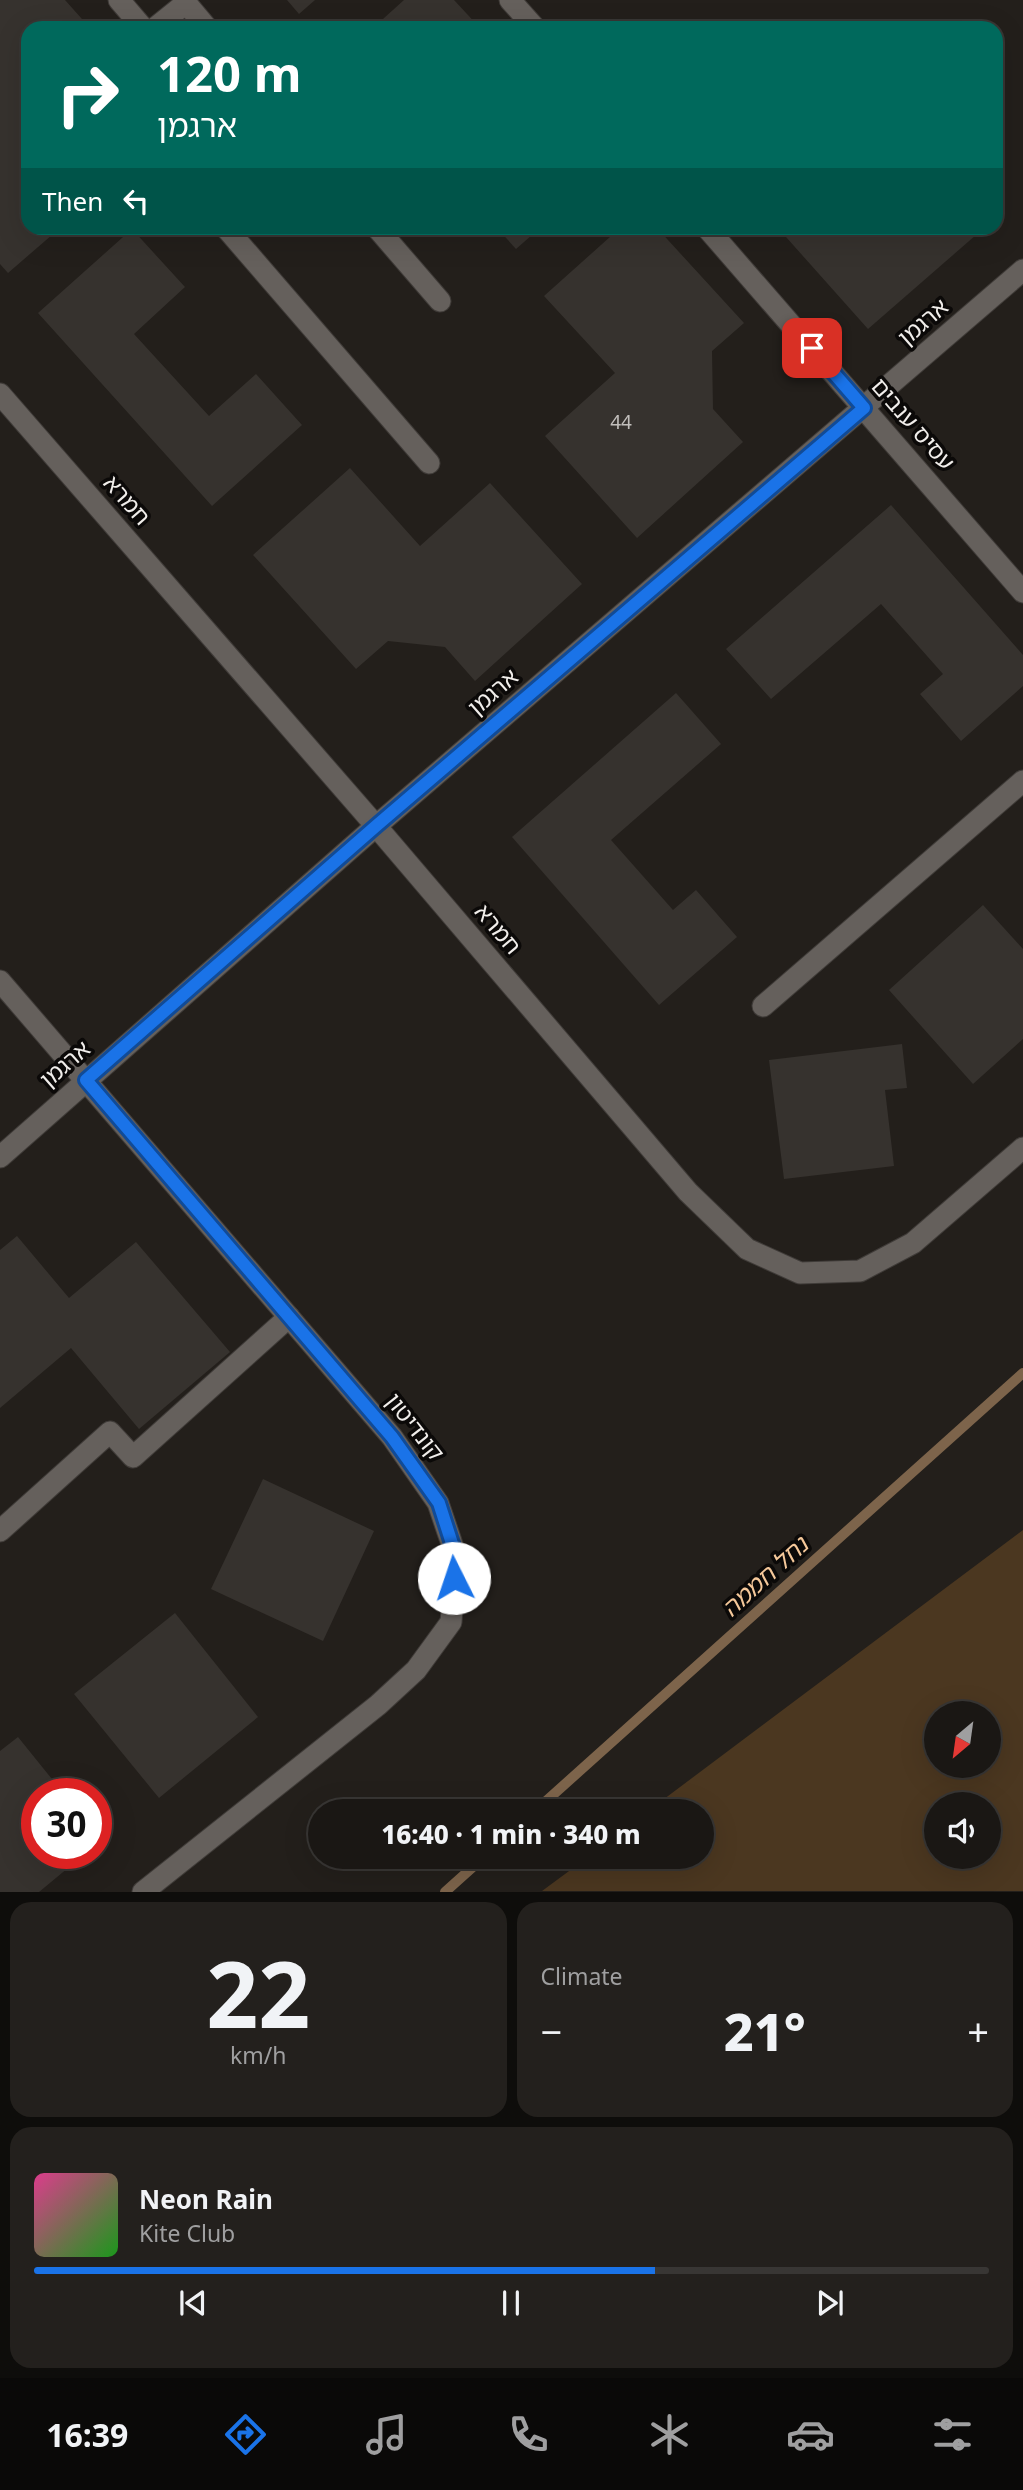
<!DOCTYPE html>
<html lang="en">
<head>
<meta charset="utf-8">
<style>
	:root { --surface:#1a1714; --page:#23201d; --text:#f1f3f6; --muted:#9f9fa0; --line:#383634; --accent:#1a73e8 }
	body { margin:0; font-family:"Noto Sans","Noto Sans Hebrew",sans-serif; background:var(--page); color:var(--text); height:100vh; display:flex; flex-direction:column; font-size:26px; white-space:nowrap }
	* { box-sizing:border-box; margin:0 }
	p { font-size:23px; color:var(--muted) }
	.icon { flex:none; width:38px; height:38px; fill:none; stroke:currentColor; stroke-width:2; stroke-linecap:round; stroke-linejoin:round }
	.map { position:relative; height:1892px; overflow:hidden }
	.sheet { display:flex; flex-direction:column; gap:10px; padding:10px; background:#0e0d0b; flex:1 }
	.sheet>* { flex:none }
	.guide { position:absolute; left:21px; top:21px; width:982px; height:214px; border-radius:21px; box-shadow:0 7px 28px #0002,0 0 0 2px var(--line); background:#00695c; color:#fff; overflow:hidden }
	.needle { width:46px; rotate:209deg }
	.buttons { position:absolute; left:924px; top:1701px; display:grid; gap:14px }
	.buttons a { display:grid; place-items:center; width:77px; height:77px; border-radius:50%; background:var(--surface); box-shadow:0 7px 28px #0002,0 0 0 2px var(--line); font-size:35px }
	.speed { position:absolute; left:21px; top:1778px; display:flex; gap:14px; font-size:35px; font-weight:700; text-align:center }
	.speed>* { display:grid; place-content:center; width:91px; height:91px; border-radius:50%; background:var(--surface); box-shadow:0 7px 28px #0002,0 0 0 2px var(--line); line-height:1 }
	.speed .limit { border:10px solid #d22; background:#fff; color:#111 }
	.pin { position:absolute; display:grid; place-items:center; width:60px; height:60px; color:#fff; margin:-30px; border-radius:14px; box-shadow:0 4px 10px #0006 }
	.me { position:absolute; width:77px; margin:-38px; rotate:356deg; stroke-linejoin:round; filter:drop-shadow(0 0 5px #0008) }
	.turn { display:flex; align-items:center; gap:24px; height:147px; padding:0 21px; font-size:32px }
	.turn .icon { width:91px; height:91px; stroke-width:2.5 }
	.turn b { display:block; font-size:49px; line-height:60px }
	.then { display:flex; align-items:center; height:66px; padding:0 21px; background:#0003; gap:14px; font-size:26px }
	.big { font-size:52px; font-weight:800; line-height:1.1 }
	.sheet .card { flex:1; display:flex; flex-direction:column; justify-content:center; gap:10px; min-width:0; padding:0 24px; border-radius:21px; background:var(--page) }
	.sheet .dial { align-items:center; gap:0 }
	.dial b { font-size:91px; line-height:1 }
	.song { display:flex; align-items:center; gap:21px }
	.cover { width:84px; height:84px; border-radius:10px; background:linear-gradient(135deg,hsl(330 70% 55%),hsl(120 70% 35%)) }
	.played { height:7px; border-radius:4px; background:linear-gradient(90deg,var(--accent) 65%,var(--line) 65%) }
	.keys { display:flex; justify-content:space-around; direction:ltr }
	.heat { display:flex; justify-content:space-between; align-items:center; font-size:38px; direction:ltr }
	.sheet .tiles { flex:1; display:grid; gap:10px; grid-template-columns:1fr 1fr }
	.card:last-child { grid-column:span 2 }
	.trip { position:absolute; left:308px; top:1799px; width:406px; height:70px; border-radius:35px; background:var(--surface); box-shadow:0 7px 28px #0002,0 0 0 2px var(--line); font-weight:800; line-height:70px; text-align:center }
	.menu { display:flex; height:112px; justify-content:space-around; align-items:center; background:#0a0908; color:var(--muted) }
	.menu .icon { width:49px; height:49px }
	.menu .active { color:var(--accent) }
	.menu b { font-size:32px; color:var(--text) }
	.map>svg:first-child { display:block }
	.green { fill:#4b3720; fill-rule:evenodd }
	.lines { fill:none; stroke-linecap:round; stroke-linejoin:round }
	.stream { stroke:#7d644b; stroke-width:10 }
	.building { fill:#36322e }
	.minor-casing { stroke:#3f3b38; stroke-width:23 }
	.minor { stroke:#65605c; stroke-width:21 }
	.route-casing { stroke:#114b97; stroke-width:18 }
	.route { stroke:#1a73e8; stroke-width:12 }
	.labels { text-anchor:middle; stroke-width:7; stroke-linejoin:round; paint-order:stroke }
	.number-label { font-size:19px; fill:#c2bfbc }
	.street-label { font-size:23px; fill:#f1eeeb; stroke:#0b0908 }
	.water-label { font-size:24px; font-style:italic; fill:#f5c89a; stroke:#0b0908 }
</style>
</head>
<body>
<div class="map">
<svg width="1023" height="1892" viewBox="0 0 1023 1892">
	<rect width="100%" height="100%" fill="#231f1b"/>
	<!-- green -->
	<path class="green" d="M 1023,1530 L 1023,1891 L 542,1891 L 588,1857 L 702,1857 L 702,1811 L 648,1811 ZM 936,1713 L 989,1713 L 989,1766 L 936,1766 ZM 936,1804 L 989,1804 L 989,1857 L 936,1857 Z"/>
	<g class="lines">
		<!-- stream -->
		<g class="stream">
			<path d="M 535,1811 L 1023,1373"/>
			<path d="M 445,1892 L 484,1857"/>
		</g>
	</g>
	<!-- building -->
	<g class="building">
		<path d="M 0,0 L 65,0 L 90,28 L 28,28 L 28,228 L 60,228 L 8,273 L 0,264 Z"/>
		<path d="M 287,0 L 315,0 L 299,14 Z"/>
		<path d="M 404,0 L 454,0 L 480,28 L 373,28 Z"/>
		<path d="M 497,228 L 540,228 L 516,249 Z"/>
		<path d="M 620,228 L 657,228 L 744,323 L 712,351 L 713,409 L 743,442 L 637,538 L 545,436 L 615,373 L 544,296 Z"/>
		<path d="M 778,228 L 984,228 L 868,329 Z"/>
		<path d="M 132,229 L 185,287 L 134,334 L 209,416 L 256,374 L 302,425 L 212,506 L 38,313 Z"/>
		<path d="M 350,468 L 420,546 L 490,483 L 582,584 L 475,681 L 445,647 L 388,641 L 356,669 L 253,555 Z"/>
		<path d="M 891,505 L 1023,655 L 1023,686 L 961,741 L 920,694 L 943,674 L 881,604 L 771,699 L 726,649 Z"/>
		<path d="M 676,693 L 721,744 L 611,840 L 673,910 L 696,890 L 737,937 L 659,1005 L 512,837 Z"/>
		<path d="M 983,905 L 1023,949 L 1023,1039 L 973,1084 L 889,990 Z"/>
		<path d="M 902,1044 L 907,1088 L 885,1090 L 894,1166 L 784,1179 L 769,1060 Z"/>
		<path d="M 17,1236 L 69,1298 L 136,1242 L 230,1352 L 139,1429 L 71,1348 L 0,1408 L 0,1250 Z"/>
		<path d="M 263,1479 L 374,1531 L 323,1641 L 211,1589 Z"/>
		<path d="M 175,1613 L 258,1717 L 159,1798 L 74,1694 Z"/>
		<path d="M 18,1737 L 64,1794 L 37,1794 L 37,1853 L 86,1853 L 39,1892 L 0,1892 L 0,1751 Z"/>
	</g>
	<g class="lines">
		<defs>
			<g id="minor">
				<path d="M 119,0 L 143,28"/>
				<path d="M 510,0 L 535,28"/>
				<path d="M 155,28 L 186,3 L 207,28"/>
				<path d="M 226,228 L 429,463"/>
				<path d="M 377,228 L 440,301"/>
				<path d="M 707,228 L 1023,592"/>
				<path d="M 0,394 L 376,826 L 688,1192 L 747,1249 L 800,1273 L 860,1271 L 913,1243 L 1023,1148"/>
				<path d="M 0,981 L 392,1437 L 438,1503 L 456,1556 L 451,1622 L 416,1670 L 378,1705 L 143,1892"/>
				<path d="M 763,1006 L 1023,781"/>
				<path d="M 0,1157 L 376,826 L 1023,270"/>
				<path d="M 0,1531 L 110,1432 L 133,1457 L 289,1317"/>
			</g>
		</defs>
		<!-- minor casing -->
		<use href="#minor" class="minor-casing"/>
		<!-- minor -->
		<use href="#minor" class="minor"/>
	</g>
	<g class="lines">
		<defs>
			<path id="route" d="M 454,1578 L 456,1556 L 439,1503 L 392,1437 L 86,1080 L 376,826 L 864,408 L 812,348"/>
		</defs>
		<!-- route casing -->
		<use href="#route" class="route-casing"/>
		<!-- route -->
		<use href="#route" class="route"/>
	</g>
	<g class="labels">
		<!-- number labels -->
		<g class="number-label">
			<text x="621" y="429">44</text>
		</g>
		<!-- street labels -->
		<g class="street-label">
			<text transform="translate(923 322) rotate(-41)" y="8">ארגמן</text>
			<text transform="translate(913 424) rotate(49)" y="8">עסיס ענבים</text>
			<text transform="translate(127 500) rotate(49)" y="8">חמרא</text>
			<text transform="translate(493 692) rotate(-41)" y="8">ארגמן</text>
			<text transform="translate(498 929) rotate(50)" y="8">חמרא</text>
			<text transform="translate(65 1064) rotate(-41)" y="8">ארגמן</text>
			<text transform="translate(415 1427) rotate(52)" y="8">קונדיטון</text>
		</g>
		<!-- water labels -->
		<g class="water-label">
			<text transform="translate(765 1577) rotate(-42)" y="8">נחל חממה</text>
		</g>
	</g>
</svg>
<div class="buttons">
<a><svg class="needle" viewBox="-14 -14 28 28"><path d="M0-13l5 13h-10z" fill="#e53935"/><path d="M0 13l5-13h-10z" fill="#9f9fa0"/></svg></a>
<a><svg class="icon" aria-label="sound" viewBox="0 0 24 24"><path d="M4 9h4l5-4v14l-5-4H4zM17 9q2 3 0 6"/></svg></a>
</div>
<div class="speed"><div class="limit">30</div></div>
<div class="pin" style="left:812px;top:348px;background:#d93025"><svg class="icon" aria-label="arrive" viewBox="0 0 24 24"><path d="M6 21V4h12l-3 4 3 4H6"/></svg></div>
<svg class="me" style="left:454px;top:1578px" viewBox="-20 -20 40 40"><circle r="19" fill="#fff"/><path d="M0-13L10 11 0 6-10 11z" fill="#1a73e8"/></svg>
<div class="trip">16:40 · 1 min · 340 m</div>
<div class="guide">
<div class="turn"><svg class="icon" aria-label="right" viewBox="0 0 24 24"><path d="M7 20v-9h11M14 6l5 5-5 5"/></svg><div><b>120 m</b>ארגמן</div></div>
<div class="then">Then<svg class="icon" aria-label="left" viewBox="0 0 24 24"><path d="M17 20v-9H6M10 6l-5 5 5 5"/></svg></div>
</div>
</div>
<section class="sheet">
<div class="tiles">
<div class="card dial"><b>22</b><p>km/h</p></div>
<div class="card"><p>Climate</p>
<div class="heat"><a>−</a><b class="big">21°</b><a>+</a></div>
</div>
<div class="card">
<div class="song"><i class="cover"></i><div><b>Neon Rain</b><p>Kite Club</p></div></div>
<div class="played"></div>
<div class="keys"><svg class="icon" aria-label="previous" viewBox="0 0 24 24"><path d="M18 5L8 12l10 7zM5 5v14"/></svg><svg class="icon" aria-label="pause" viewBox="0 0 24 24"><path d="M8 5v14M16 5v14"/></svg><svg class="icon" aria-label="next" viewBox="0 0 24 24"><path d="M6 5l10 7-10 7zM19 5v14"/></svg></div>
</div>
</div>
</section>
<nav class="menu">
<b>16:39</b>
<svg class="icon active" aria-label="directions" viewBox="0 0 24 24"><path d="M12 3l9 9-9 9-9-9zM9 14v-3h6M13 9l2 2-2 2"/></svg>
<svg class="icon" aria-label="music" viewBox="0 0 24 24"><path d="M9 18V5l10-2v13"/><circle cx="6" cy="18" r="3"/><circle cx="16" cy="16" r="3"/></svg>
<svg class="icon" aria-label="phone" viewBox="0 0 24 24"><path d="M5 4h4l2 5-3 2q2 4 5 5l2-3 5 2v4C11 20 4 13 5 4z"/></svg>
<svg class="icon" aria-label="climate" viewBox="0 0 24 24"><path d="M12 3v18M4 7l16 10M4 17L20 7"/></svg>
<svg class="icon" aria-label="car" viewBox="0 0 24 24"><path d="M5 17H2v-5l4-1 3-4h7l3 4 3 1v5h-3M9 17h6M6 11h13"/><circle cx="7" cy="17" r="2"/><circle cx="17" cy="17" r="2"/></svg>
<svg class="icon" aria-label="filters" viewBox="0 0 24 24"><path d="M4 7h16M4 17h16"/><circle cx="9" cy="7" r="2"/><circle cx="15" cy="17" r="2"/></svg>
</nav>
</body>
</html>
